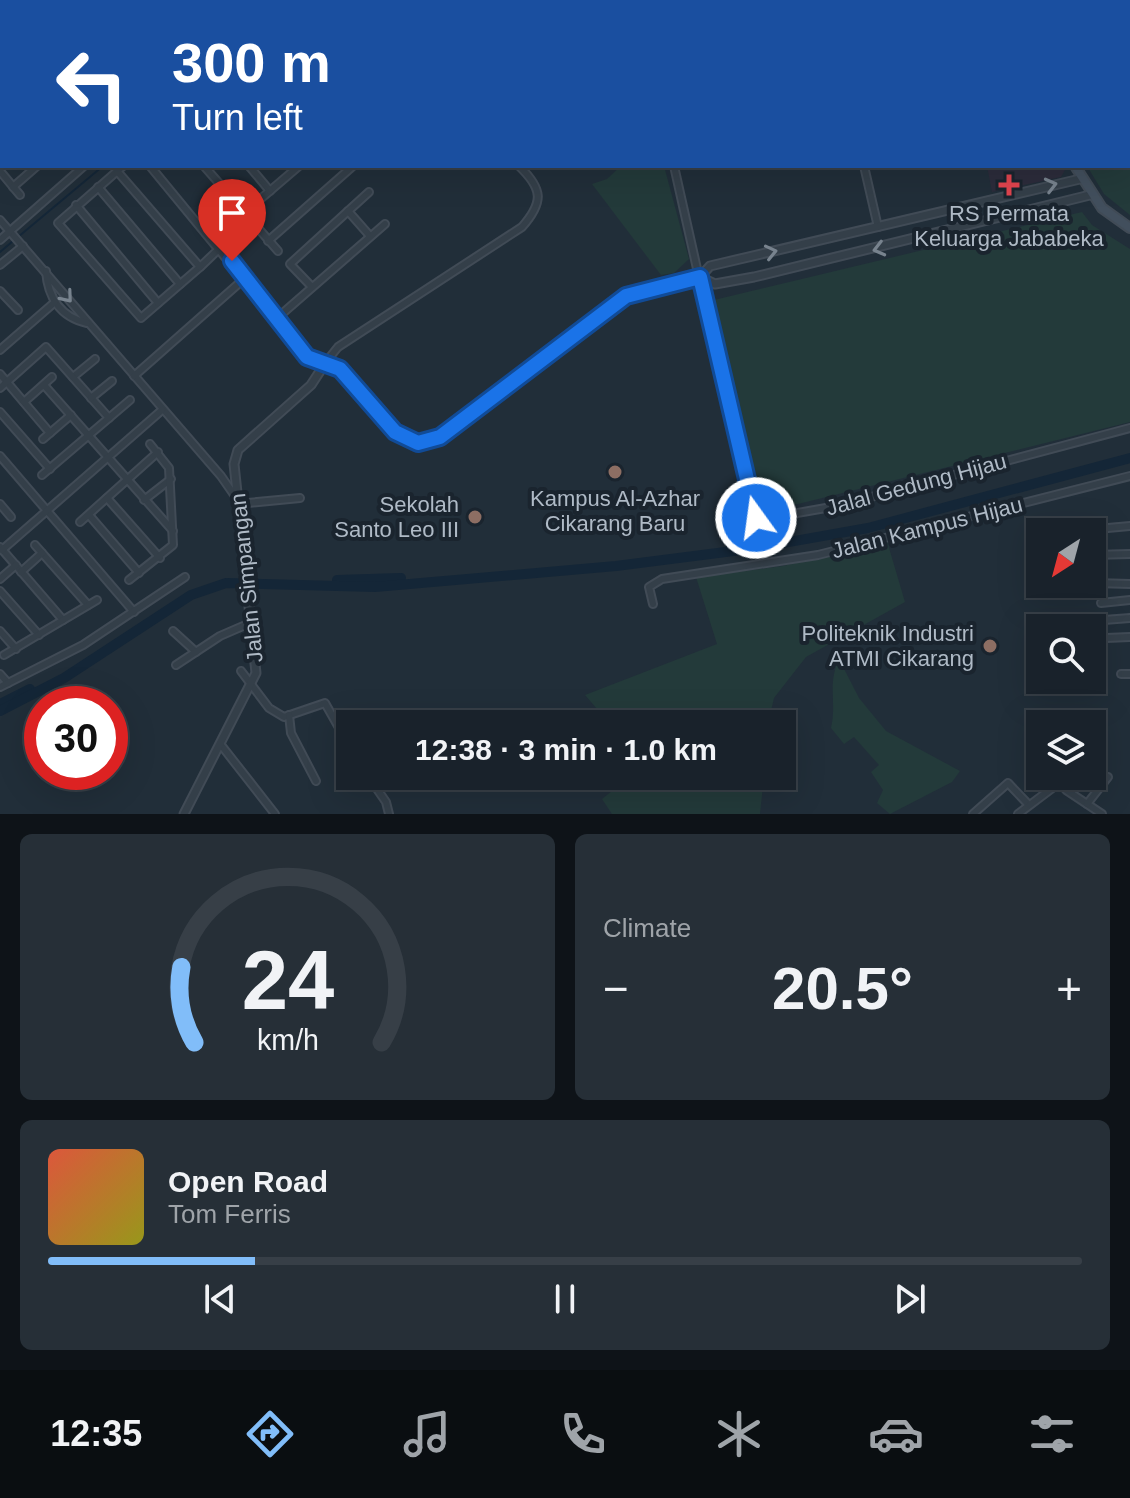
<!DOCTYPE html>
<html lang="en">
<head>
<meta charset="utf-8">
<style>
	:root { --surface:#19222b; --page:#262f37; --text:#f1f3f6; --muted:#9fa4a9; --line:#373f47; --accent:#81bdf9 }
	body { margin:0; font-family:Arial,sans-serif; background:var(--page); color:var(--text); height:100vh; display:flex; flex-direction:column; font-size:30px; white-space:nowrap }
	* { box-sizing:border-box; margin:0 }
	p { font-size:26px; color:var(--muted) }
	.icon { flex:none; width:44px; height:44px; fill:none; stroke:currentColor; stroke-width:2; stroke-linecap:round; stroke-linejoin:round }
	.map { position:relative; height:814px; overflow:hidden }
	.panel { display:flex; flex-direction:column; gap:20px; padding:20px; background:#0e1318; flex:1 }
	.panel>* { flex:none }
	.top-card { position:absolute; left:0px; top:0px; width:1130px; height:168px; box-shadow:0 8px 32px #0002,0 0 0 2px var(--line); background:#1a4fa0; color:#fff; overflow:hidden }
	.needle { width:52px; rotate:216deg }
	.fabs { position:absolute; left:1026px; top:518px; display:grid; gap:16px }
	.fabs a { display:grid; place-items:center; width:80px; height:80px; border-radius:0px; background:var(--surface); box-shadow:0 8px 32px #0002,0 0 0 2px var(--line); font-size:40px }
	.speed { position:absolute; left:24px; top:686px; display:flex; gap:16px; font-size:40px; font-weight:700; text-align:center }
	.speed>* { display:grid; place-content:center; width:104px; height:104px; border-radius:50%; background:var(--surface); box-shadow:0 8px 32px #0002,0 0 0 2px var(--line); line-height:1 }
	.speed .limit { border:12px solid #d22; background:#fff; color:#111 }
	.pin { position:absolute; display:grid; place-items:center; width:68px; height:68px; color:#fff; margin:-82px -34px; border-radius:50% 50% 50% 0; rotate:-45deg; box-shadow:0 0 8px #0007 }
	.pin .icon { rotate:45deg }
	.me { position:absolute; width:88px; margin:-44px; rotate:346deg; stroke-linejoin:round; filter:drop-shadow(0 0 6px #0008) }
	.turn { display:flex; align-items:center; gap:28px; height:168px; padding:0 40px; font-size:36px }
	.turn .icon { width:104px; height:104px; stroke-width:2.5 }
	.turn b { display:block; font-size:56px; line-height:68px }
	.big { font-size:60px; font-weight:700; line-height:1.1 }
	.panel .tile { flex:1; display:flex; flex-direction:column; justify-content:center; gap:12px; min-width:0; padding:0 28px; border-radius:12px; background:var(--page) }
	.panel .dial { align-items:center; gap:0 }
	.dial svg { height:208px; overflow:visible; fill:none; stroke:var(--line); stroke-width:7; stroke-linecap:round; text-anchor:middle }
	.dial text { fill:var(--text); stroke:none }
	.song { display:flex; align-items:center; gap:24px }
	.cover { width:96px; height:96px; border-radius:12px; background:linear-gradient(135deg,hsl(10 70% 55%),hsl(60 70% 35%)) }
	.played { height:8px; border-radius:4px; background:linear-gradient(90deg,var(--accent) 20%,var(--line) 20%) }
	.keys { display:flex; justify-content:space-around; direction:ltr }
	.heat { display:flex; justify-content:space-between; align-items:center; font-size:44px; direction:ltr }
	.panel .tiles { flex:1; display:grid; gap:20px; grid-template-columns:1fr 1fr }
	.tile:last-child { grid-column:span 2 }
	.trip { position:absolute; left:336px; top:710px; width:460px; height:80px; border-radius:0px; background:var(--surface); box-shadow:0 8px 32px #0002,0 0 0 2px var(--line); font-weight:700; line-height:80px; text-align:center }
	.tab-bar { display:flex; height:128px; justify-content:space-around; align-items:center; background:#0a0e11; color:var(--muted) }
	.tab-bar .icon { width:56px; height:56px }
	.tab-bar .on { color:var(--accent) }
	.tab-bar b { font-size:36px; color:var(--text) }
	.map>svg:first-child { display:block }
	.medical { fill:#2c2c3b }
	.green { fill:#233a3a }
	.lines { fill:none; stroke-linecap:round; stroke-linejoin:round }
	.stream { stroke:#142637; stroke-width:2 }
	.river { stroke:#142637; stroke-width:10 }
	.minor-casing { stroke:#414b56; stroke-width:10 }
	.tertiary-casing { stroke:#414b56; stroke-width:11 }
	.secondary-casing { stroke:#414b56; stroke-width:12 }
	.minor { stroke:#343f49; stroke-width:6 }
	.tertiary { stroke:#343f49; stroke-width:7 }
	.secondary { stroke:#424f5d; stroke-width:8 }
	.oneway { stroke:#78838e }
	.route-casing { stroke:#114b97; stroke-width:20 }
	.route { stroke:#1a73e8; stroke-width:14 }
	.health-dot { fill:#e0444e; stroke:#1a242e; stroke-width:3 }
	.education-dot { fill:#8d6e63; stroke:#1a242e; stroke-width:3 }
	.labels { text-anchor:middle; stroke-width:8; stroke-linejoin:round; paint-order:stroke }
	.poi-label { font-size:22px; fill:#afbac6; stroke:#1a242e }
	.street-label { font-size:22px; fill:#afbac6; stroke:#1a242e }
</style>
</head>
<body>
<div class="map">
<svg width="1130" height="814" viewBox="0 0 1130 814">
	<rect width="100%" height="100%" fill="#212e39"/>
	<!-- medical -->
	<path class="medical" d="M 987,166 L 1066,166 L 1066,168 L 1061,177 L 992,192 Z"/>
	<!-- green -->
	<g class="green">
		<path d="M 1130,46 L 1130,215 L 1104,194 L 1087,166 L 1128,166 Z"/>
		<path d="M 621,166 L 664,166 L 689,259 L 674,273 L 661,275 L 592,184 L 607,179 Z"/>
		<path d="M 1082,212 L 1092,225 L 1130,249 L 1130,422 L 798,504 L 761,508 L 720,354 L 714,300 Z"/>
		<path d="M 887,541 L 905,602 L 806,657 L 774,698 L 768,724 L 610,724 L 585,695 L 717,644 L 696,577 L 783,566 Z"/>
		<path d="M 839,659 L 859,698 L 886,731 L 960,771 L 952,782 L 890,814 L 877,803 L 883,790 L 871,772 L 879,765 L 854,737 L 844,744 L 831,728 C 837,702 827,685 839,659 Z"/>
		<path d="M 631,776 L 764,776 L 760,814 L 612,814 L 602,799 Z"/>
	</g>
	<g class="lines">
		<!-- stream -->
		<g class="stream">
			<path d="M 365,2 L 367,0"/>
			<path d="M 18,237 L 103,166"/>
			<path d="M 0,252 L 13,241"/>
		</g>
		<!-- river -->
		<g class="river">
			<path d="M 337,580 L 401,578"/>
			<path d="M 0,704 L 30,689"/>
			<path d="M 0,711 L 64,678 L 191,595 L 226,583 L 375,587 L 616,566 L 749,549 L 868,528 L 1130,458"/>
		</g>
		<defs>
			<g id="minor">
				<path d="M 194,0 L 196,2"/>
				<path d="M 823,0 L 824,2"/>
				<path d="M 228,2 L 231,0"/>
				<path d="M 498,2 L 498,0"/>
				<path d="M 980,2 L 988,0"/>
				<path d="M 0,33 L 2,34"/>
				<path d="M 0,57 L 2,55"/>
				<path d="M 0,99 L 2,98"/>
				<path d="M 0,144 L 2,142"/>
				<path d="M 123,166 L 58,223 L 141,318 L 200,267 L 220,248 L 244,213 L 299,166"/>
				<path d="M 150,166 L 307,357 L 326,362 L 338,347 L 522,227 C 544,202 543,189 519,166"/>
				<path d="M 204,166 L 278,251"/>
				<path d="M 249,166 L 270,191"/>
				<path d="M 674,166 L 723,385 L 758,520 L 837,506 L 1130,428"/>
				<path d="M 864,166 L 878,227"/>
				<path d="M 0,171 L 20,195"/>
				<path d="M 117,171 L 200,267"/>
				<path d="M 13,187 L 37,166"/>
				<path d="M 98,187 L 180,284"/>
				<path d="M 76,205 L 158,303"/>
				<path d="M 348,211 L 370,236"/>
				<path d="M 0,220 L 221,476 L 237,499"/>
				<path d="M 0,240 L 84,166"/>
				<path d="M 268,241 L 353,166"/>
				<path d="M 0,265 L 23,246"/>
				<path d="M 46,271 C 48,297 60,317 87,323"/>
				<path d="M 312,287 L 290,264 L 369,192"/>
				<path d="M 0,291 L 18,310"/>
				<path d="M 276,319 L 385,224"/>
				<path d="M 0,350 L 55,302"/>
				<path d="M 0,374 L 50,433"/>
				<path d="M 134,376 L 245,278"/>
				<path d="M 73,377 L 95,359"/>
				<path d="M 44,385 L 173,531"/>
				<path d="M 0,388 L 46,347 L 109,418"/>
				<path d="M 91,398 L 112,381"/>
				<path d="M 24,402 L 52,377"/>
				<path d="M 0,412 L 50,469"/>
				<path d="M 43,439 L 71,415"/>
				<path d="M 0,456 L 134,612"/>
				<path d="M 42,475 L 130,400"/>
				<path d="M 107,498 L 160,558"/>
				<path d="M 144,500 L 171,479"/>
				<path d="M 0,504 L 11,517"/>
				<path d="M 237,504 L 300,498"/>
				<path d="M 89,515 L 139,573"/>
				<path d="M 80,522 L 158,452"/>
				<path d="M 1086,530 L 1130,526"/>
				<path d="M 35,545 L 88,605"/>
				<path d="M 0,547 L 63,620"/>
				<path d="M 2,550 L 162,410"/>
				<path d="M 1092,555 L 1130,554"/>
				<path d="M 21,572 L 42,553"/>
				<path d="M 0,579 L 16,565"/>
				<path d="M 129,580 L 173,545 L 169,468 L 150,444"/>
				<path d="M 1095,583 L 1130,584"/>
				<path d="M 0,591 L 39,635"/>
				<path d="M 1101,603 L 1130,600"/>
				<path d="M 653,604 L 649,587 L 662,579 L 818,555 L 1130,476"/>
				<path d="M 1104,620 L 1130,618"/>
				<path d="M 0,631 L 16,649"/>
				<path d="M 173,631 L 196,652"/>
				<path d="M 1106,638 L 1130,637"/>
				<path d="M 4,655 L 97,600"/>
				<path d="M 176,665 L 220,636 L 250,623"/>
				<path d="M 241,671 L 269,708 L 284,717 L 325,703 L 350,747"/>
				<path d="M 0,674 L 8,683"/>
				<path d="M 1121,674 L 1130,674"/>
				<path d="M 0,687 L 83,645 L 185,577"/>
				<path d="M 289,715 L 291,733 L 316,781"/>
				<path d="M 221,745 L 275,814"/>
				<path d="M 368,776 L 386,802 L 389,814"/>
				<path d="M 1055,776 L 1066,790 L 1102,814"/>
				<path d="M 1087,804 L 1108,777"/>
				<path d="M 973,814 L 1008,783 L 1027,803"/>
				<path d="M 1018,814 L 1059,783"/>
			</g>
			<g id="tertiary">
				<path d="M 700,277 L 710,266 L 1080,179"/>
				<path d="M 184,814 L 256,673 L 234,464 L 238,450 L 311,385 L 326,362 C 369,376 385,464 440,437 L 631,293 L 700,277 L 715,284 L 754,277 L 1090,195"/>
			</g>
			<g id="secondary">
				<path d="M 1128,3 L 1130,10"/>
				<path d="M 1128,38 L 1130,37"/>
				<path d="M 1075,166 L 1102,208 L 1130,228"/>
			</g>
		</defs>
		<!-- minor casing -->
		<use href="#minor" class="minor-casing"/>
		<!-- tertiary casing -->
		<use href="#tertiary" class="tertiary-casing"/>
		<!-- secondary casing -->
		<use href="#secondary" class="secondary-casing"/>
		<!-- minor -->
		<use href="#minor" class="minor"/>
		<!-- tertiary -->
		<use href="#tertiary" class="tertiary"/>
		<!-- secondary -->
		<use href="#secondary" class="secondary"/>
	</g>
	<!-- one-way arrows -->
	<defs><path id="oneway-chevron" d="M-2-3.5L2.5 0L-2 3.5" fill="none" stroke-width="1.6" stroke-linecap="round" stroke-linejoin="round" transform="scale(2)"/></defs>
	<g class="oneway">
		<use href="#oneway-chevron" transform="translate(1051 185) rotate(-14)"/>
		<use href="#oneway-chevron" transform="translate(879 249) rotate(166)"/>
		<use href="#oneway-chevron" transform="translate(771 252) rotate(-13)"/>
		<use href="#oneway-chevron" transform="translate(67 297) rotate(50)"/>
	</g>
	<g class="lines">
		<defs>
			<path id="route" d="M 232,261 L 307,357 L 340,369 L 395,432 L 418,443 L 440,437 L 626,296 L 700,277 L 756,518"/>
		</defs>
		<!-- route casing -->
		<use href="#route" class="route-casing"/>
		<!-- route -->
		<use href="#route" class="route"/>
	</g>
	<!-- markers -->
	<path class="health-dot" d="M1005 173h8v8h8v8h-8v8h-8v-8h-8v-8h8z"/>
	<g class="education-dot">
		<circle cx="615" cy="472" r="8"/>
		<circle cx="475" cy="517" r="8"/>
		<circle cx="990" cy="646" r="8"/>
	</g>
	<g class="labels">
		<!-- poi labels -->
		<g class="poi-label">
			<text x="1009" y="221">RS Permata<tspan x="1009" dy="25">Keluarga Jababeka</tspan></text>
			<text x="615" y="506">Kampus Al-Azhar<tspan x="615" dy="25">Cikarang Baru</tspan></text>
			<text x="459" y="512" text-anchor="end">Sekolah<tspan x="459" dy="25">Santo Leo III</tspan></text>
			<text x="974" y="641" text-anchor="end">Politeknik Industri<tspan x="974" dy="25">ATMI Cikarang</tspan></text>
		</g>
		<!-- street labels -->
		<g class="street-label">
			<text transform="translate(916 484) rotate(-15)" y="8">Jalal Gedung Hijau</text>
			<text transform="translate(927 527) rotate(-14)" y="8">Jalan Kampus Hijau</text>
			<text transform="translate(246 578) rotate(-96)" y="8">Jalan Simpangan</text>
		</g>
	</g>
</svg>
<div class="fabs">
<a><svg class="needle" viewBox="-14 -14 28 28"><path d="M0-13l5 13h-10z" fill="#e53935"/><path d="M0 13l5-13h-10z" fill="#9fa4a9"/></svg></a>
<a><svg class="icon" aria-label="search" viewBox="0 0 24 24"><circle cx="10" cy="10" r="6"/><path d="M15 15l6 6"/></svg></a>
<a><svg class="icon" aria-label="layers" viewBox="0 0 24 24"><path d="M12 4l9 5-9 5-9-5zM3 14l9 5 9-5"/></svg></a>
</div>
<div class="speed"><div class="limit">30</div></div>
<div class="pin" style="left:232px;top:261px;background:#d93025"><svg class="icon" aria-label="arrive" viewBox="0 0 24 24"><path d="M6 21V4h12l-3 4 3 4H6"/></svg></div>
<svg class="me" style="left:756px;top:518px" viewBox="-20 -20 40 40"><circle r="17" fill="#1a73e8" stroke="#fff" stroke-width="3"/><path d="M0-11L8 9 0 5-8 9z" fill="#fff"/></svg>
<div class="trip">12:38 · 3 min · 1.0 km</div>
<div class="top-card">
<div class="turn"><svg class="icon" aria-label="left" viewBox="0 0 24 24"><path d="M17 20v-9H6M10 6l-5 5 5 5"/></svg><div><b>300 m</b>Turn left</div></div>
</div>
</div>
<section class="panel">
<div class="tiles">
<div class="tile dial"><svg viewBox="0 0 100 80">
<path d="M14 69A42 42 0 1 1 86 69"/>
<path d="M14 69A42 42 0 0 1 9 40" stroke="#81bdf9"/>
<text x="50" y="56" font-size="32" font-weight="700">24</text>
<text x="50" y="72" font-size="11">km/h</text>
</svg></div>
<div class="tile"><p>Climate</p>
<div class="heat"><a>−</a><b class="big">20.5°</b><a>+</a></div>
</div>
<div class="tile">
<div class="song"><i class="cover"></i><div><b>Open Road</b><p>Tom Ferris</p></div></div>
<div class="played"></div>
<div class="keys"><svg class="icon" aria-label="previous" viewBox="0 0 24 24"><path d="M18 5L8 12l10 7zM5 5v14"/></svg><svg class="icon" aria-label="pause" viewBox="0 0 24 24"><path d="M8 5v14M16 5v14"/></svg><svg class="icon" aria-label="next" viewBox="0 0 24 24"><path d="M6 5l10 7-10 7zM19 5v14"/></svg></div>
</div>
</div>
</section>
<nav class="tab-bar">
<b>12:35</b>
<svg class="icon on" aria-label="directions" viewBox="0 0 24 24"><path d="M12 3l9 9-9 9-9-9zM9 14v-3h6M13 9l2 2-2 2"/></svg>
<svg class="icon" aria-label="music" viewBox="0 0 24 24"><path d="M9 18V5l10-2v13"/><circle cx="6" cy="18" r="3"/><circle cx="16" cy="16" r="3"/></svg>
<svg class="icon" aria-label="phone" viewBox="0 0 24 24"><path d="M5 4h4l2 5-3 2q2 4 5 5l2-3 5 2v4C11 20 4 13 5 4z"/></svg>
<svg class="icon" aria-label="climate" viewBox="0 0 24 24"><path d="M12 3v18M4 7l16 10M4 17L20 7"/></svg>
<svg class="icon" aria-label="car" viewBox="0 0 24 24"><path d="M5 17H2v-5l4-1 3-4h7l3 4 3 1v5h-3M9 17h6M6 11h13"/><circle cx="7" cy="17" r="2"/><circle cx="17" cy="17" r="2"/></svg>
<svg class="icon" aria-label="filters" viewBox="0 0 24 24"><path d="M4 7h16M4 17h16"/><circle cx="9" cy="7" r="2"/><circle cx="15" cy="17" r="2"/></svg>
</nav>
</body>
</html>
